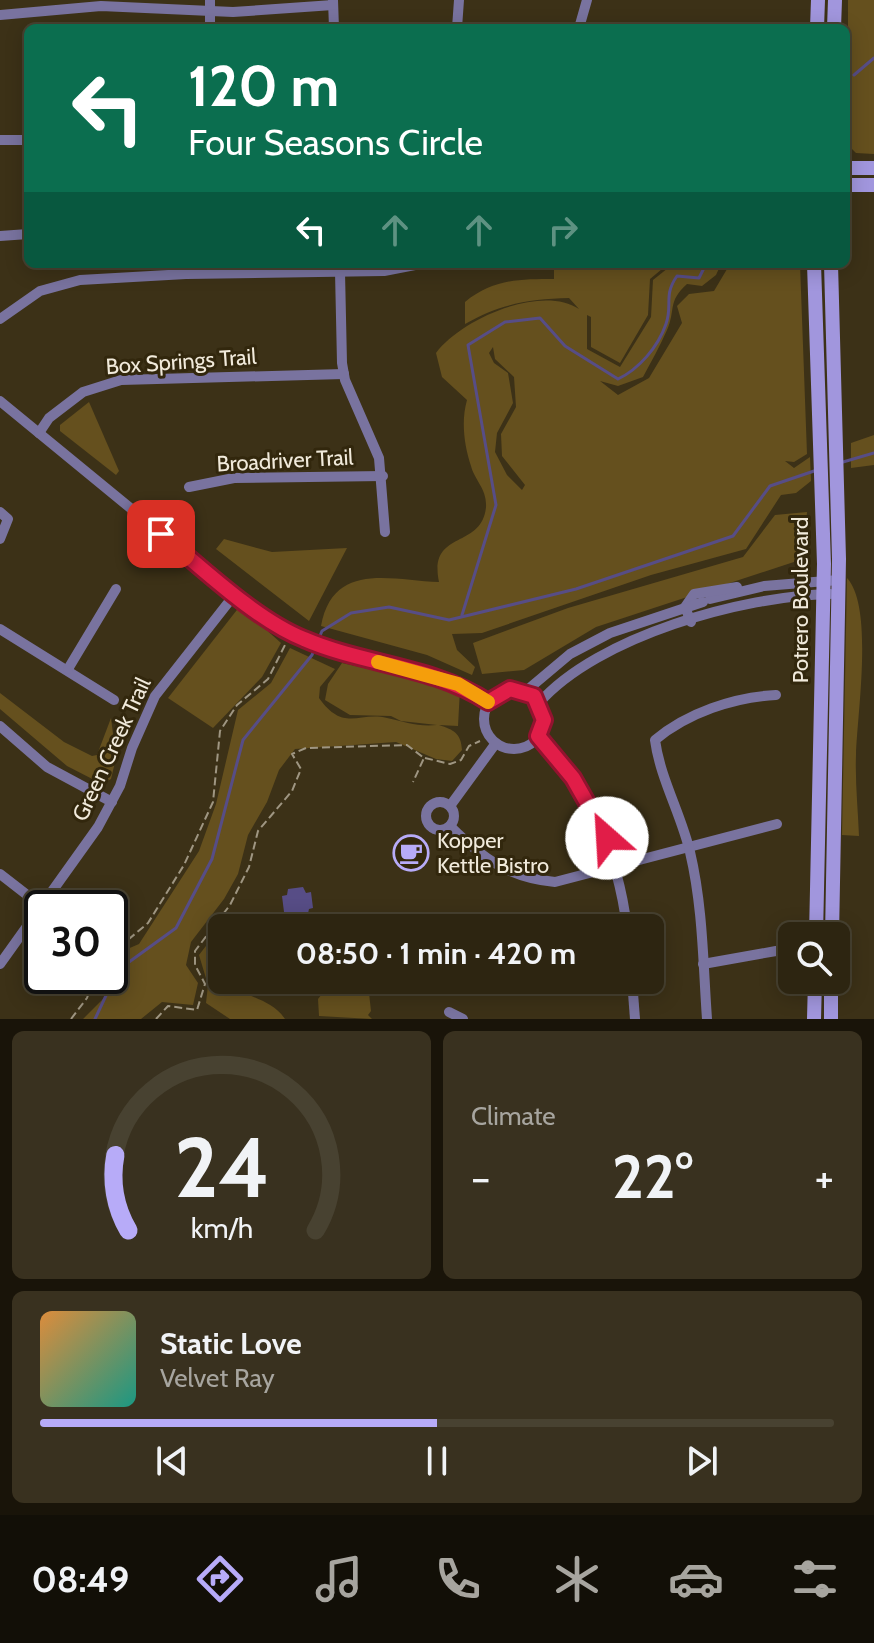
<!DOCTYPE html>
<html lang="en">
<head>
<meta charset="utf-8">
<style>
	:root { --surface:#2d2511; --page:#39311f; --text:#f1f3f6; --muted:#a7a59f; --line:#484231; --accent:#b7abf8 }
	body { margin:0; font-family:Cabin,sans-serif; background:var(--page); color:var(--text); height:100vh; display:flex; flex-direction:column; font-size:30px; white-space:nowrap }
	* { box-sizing:border-box; margin:0 }
	p { font-size:26px; color:var(--muted) }
	.icon { flex:none; width:44px; height:44px; fill:none; stroke:currentColor; stroke-width:2; stroke-linecap:round; stroke-linejoin:round }
	.map { position:relative; height:1019px; overflow:hidden }
	.details { display:flex; flex-direction:column; gap:12px; padding:12px; background:#191409; flex:1 }
	.details>* { flex:none }
	.top-card { position:absolute; left:24px; top:24px; width:826px; height:244px; border-radius:12px; box-shadow:0 4px 20px #0003,0 0 0 2px var(--line); background:#0b6e4f; color:#fff; overflow:hidden }
	.fabs { position:absolute; left:778px; top:922px; display:grid; gap:16px }
	.fabs a { display:grid; place-items:center; width:72px; height:72px; border-radius:12px; background:var(--surface); box-shadow:0 4px 20px #0003,0 0 0 2px var(--line); font-size:40px }
	.speed { position:absolute; left:24px; top:890px; display:flex; gap:16px; font-size:40px; font-weight:700; text-align:center }
	.speed>* { display:grid; place-content:center; width:104px; height:104px; border-radius:50%; background:var(--surface); box-shadow:0 4px 20px #0003,0 0 0 2px var(--line); line-height:1 }
	.speed .limit { border:4px solid #111; border-radius:12px; background:#fff; color:#111 }
	.pin { position:absolute; display:grid; place-items:center; width:68px; height:68px; color:#fff; margin:-34px; border-radius:16px; box-shadow:0 4px 12px #0006 }
	.me { position:absolute; width:88px; margin:-44px; rotate:334deg; stroke-linejoin:round; filter:drop-shadow(0 0 6px #0008) }
	.turn { display:flex; align-items:center; gap:28px; height:168px; padding:0 32px; font-size:36px }
	.turn .icon { width:104px; height:104px; stroke-width:2.5 }
	.turn b { display:block; font-size:56px; line-height:68px }
	.lanes { display:flex; align-items:center; height:76px; padding:0 32px; background:#0003; justify-content:center; gap:40px; direction:ltr }
	.lanes .off { opacity:.35 }
	.big { font-size:60px; font-weight:800; line-height:1.1 }
	.details .widget { flex:1; display:flex; flex-direction:column; justify-content:center; gap:12px; min-width:0; padding:0 28px; border-radius:12px; background:var(--page) }
	.details .dial { align-items:center; gap:0 }
	.dial svg { height:208px; overflow:visible; fill:none; stroke:var(--line); stroke-width:7; stroke-linecap:round; text-anchor:middle }
	.dial text { fill:var(--text); stroke:none }
	.song { display:flex; align-items:center; gap:24px }
	.cover { width:96px; height:96px; border-radius:12px; background:linear-gradient(135deg,hsl(30 70% 55%),hsl(170 70% 35%)) }
	.played { height:8px; border-radius:4px; background:linear-gradient(90deg,var(--accent) 50%,var(--line) 50%) }
	.keys { display:flex; justify-content:space-around; direction:ltr }
	.heat { display:flex; justify-content:space-between; align-items:center; font-size:44px; direction:ltr }
	.details .tiles { flex:1; display:grid; gap:12px; grid-template-columns:1fr 1fr }
	.widget:last-child { grid-column:span 2 }
	.trip { position:absolute; left:208px; top:914px; width:456px; height:80px; border-radius:12px; background:var(--surface); box-shadow:0 4px 20px #0003,0 0 0 2px var(--line); font-weight:800; line-height:80px; text-align:center }
	.dock { display:flex; height:128px; justify-content:space-around; align-items:center; background:#120f07; color:var(--muted) }
	.dock .icon { width:56px; height:56px }
	.dock .on { color:var(--accent) }
	.dock b { font-size:36px; color:var(--text) }
	.map>svg:first-child { display:block }
	.green { fill:#65501e; fill-rule:evenodd }
	.water { fill:#574d86 }
	.lines { fill:none; stroke-linecap:round; stroke-linejoin:round }
	.stream { stroke:#574d86; stroke-width:3 }
	.path { stroke:#9f9682; stroke-width:2; stroke-dasharray:8 4; stroke-linecap:butt }
	.street { stroke:#79739f; stroke-width:10 }
	.secondary { stroke:#a196dd; stroke-width:14 }
	.route-casing { stroke:#92132f; stroke-width:20 }
	.route { stroke:#e11d48; stroke-width:14 }
	.slow { stroke:#f59e0b; stroke-width:14 }
	.labels { text-anchor:middle; stroke-width:6; stroke-linejoin:round; paint-order:stroke }
	.street-label { font-size:22px; fill:#f1eadb; stroke:#32270d }
	.poi-label { font-size:22px; fill:#f1eadb; stroke:#32270d; text-anchor:start }
</style>
</head>
<body>
<div class="map">
<svg width="874" height="1019" viewBox="0 0 874 1019">
	<rect width="100%" height="100%" fill="#3c3117"/>
	<!-- green -->
	<g class="green">
		<path d="M 848,0 L 874,0 L 874,154 L 856,153 L 848,145 Z"/>
		<path d="M 554,264 L 668,264 L 650,279 L 648,315 L 620,363 L 591,347 L 591,317 L 587,315 L 587,349 L 620,367 L 651,317 L 653,280 L 673,264 L 721,264 L 716,275 L 702,286 L 687,284 C 667,302 676,310 667,330 C 660,346 651,362 643,377 L 618,386 L 600,381 L 618,395 L 649,378 L 682,323 L 677,306 L 689,294 L 714,291 L 730,264 L 800,264 L 807,454 L 794,462 L 785,461 L 794,468 L 810,457 L 811,481 L 796,493 L 781,495 L 746,549 L 651,575 L 482,633 L 452,634 L 457,650 L 475,667 L 472,675 L 427,655 L 321,626 C 333,561 390,580 439,582 C 428,529 482,550 486,507 C 487,489 475,481 471,466 C 464,445 461,421 467,400 L 442,377 L 436,353 C 461,319 541,284 579,309 L 569,298 C 530,299 499,304 465,324 L 465,302 C 493,279 520,279 554,279 ZM 493,347 L 495,359 L 514,377 L 516,407 L 501,434 L 502,456 L 525,485 L 522,490 L 507,475 L 495,452 L 497,433 L 513,403 L 508,373 L 494,363 L 489,353 Z"/>
		<path d="M 89,402 L 119,471 L 116,475 L 60,431 L 60,425 Z"/>
		<path d="M 874,435 L 874,465 L 851,468 L 851,443 Z"/>
		<path d="M 807,512 L 803,559 L 596,627 L 524,670 L 482,674 L 473,643 L 568,608 L 743,557 L 775,515 Z"/>
		<path d="M 224,539 L 272,552 L 347,548 L 309,621 L 216,549 Z"/>
		<path d="M 847,578 C 874,607 857,715 856,755 C 855,782 858,810 859,836 L 842,835 Z"/>
		<path d="M 240,606 L 281,643 L 262,677 L 213,728 L 168,698 Z"/>
		<path d="M 290,648 L 335,669 L 320,687 L 319,698 C 344,733 359,711 387,718 C 405,722 418,727 437,725 L 401,721 L 391,716 L 350,715 L 325,700 L 328,684 L 342,663 L 460,689 L 458,726 L 439,725 C 454,730 461,733 462,750 L 452,761 L 436,759 L 396,742 L 295,749 L 279,770 L 267,802 L 248,835 L 238,874 L 224,899 L 191,942 L 186,965 L 198,983 L 193,1005 L 162,1002 L 141,1019 L 83,1019 L 106,996 L 105,976 L 110,976 L 111,956 L 139,944 L 199,851 L 216,804 L 238,710 L 271,683 Z"/>
		<path d="M 0,693 L 64,742 L 92,756 L 97,755 L 111,718 L 116,758 L 111,779 L 102,784 L 67,766 L 0,709 Z"/>
		<path d="M 219,929 L 222,980 L 233,980 L 235,988 C 254,999 273,1001 285,1019 L 230,1019 L 206,1003 L 208,985 L 199,955 Z"/>
		<path d="M 365,989 L 369,993 L 371,1011 L 368,1015 L 372,1019 L 319,1016 L 318,999 L 322,994 Z"/>
	</g>
	<!-- water -->
	<path class="water" d="M 303,887 L 306,893 L 311,892 L 313,908 L 309,909 L 307,918 L 293,921 L 289,912 L 284,912 L 282,896 L 287,895 L 288,889 Z"/>
	<g class="lines">
		<!-- stream -->
		<g class="stream">
			<path d="M 854,75 L 874,58"/>
			<path d="M 843,462 L 874,453"/>
			<path d="M 462,615 L 496,505 L 468,345 L 505,322 L 540,318 L 565,346 L 618,379 C 639,369 658,347 666,324 C 673,304 663,296 677,276 L 699,278 L 706,264"/>
			<path d="M 95,1019 L 118,970 L 176,928 L 212,859 L 243,740 L 312,655 L 322,631 L 351,613 L 389,607 L 449,620 L 576,589 L 733,536 L 770,486 L 817,470"/>
		</g>
		<!-- path -->
		<g class="path">
			<path d="M 425,758 L 450,764 L 461,760 L 469,746 L 480,741"/>
			<path d="M 110,955 L 148,923 L 184,865 L 213,802 L 220,731 L 237,705 L 268,679 L 286,643"/>
			<path d="M 71,1019 L 87,998 L 95,976"/>
			<path d="M 156,1019 L 168,1006 L 197,1010 L 205,984 L 195,965 L 195,951 L 230,905 L 249,867 L 258,831 L 292,791 L 301,769 L 292,754 L 306,748 L 407,745 L 424,758 L 413,782"/>
		</g>
		<!-- street -->
		<g class="street">
			<path d="M 210,0 L 210,28"/>
			<path d="M 333,0 L 334,28"/>
			<path d="M 0,15 L 101,6 L 233,12 L 333,5"/>
			<path d="M 457,28 L 459,0"/>
			<path d="M 579,28 L 587,0"/>
			<path d="M 0,140 L 28,140"/>
			<path d="M 0,236 L 28,234"/>
			<path d="M 340,272 L 342,363 L 345,380 L 379,458 L 385,532"/>
			<path d="M 0,319 L 40,291 L 80,280 L 186,274 L 384,271 L 420,264"/>
			<path d="M 0,401 L 235,594 L 292,633 L 335,650 L 439,677 L 488,702"/>
			<path d="M 39,433 L 49,418 L 83,392 L 121,380 L 344,374"/>
			<path d="M 189,487 L 234,478 L 383,476"/>
			<path d="M 0,512 L 8,519 L 0,539"/>
			<path d="M 710,599 L 764,586 L 839,580"/>
			<path d="M 691,622 L 685,607 L 694,594 L 737,587"/>
			<path d="M 0,629 L 114,700"/>
			<path d="M 68,669 L 116,589"/>
			<circle cx="514" cy="719" r="30"/>
			<path d="M 526,691 L 570,654 L 610,633 L 703,602"/>
			<path d="M 539,703 C 598,636 743,596 830,594"/>
			<path d="M 0,726 L 47,767 L 112,802"/>
			<path d="M 538,736 C 590,798 617,847 627,928"/>
			<circle cx="440" cy="816" r="14"/>
			<path d="M 450,806 L 496,743"/>
			<path d="M 450,826 C 482,858 509,878 555,882 L 777,824"/>
			<path d="M 0,874 L 40,905"/>
			<path d="M 0,964 L 98,827 L 120,786 L 132,748 L 155,696 L 235,594"/>
			<path d="M 703,964 L 776,951"/>
			<path d="M 632,980 L 635,1019"/>
			<path d="M 449,1012 L 463,1019"/>
			<path d="M 707,1019 C 703,963 703,907 690,852 C 681,814 660,778 655,740 C 687,713 734,697 776,695"/>
		</g>
		<!-- secondary -->
		<g class="secondary">
			<path d="M 817,28 L 818,0"/>
			<path d="M 834,28 L 835,0"/>
			<path d="M 846,168 L 874,168"/>
			<path d="M 846,185 L 874,185"/>
			<path d="M 814,264 L 824,564 L 816,936"/>
			<path d="M 831,264 L 839,559 L 832,936"/>
			<path d="M 814,1019 L 815,980"/>
			<path d="M 831,1019 L 831,980"/>
		</g>
	</g>
	<g class="lines">
		<defs>
			<path id="route" d="M 161,534 C 201,567 256,620 304,639 C 364,665 433,666 488,702 L 510,689 L 534,696 L 544,720 L 538,736 L 573,778 L 607,838"/>
		</defs>
		<!-- route casing -->
		<use href="#route" class="route-casing"/>
		<!-- route -->
		<use href="#route" class="route"/>
		<!-- slow -->
		<path class="slow" d="M 378,662 L 458,684 L 488,702"/>
	</g>
	<!-- icons -->
	<defs>
		<symbol id="cafe-ring" viewBox="-11 -11 22 22"><circle r="9.5" fill="#32270d" stroke="#b7abf8" stroke-width="1.5"/><path d="M-5.5-4.5H6V0H3Q3 3.5 0 3.5H-2.5Q-5.5 3.5-5.5 0ZM3-3.2v2h1.7v-2ZM-6 4.5H4V6H-6Z" fill="#b7abf8"/></symbol>
	</defs>
	<g fill-rule="evenodd">
		<use href="#cafe-ring" x="391" y="833" width="40" height="40"/>
	</g>
	<g class="labels">
		<!-- street labels -->
		<g class="street-label">
			<text transform="translate(181 361) rotate(-4)" y="8">Box Springs Trail</text>
			<text transform="translate(285 460) rotate(-3)" y="8">Broadriver Trail</text>
			<text transform="translate(800 600) rotate(-90)" y="8">Potrero Boulevard</text>
			<text transform="translate(111 749) rotate(-65)" y="8">Green Creek Trail</text>
		</g>
		<!-- poi labels -->
		<g class="poi-label">
			<text x="437" y="848">Kopper<tspan x="437" dy="25">Kettle Bistro</tspan></text>
		</g>
	</g>
</svg>
<div class="fabs">
<a><svg class="icon" aria-label="search" viewBox="0 0 24 24"><circle cx="10" cy="10" r="6"/><path d="M15 15l6 6"/></svg></a>
</div>
<div class="speed"><div class="limit">30</div></div>
<div class="pin" style="left:161px;top:534px;background:#d93025"><svg class="icon" aria-label="arrive" viewBox="0 0 24 24"><path d="M6 21V4h12l-3 4 3 4H6"/></svg></div>
<svg class="me" style="left:607px;top:838px" viewBox="-20 -20 40 40"><circle r="19" fill="#fff"/><path d="M0-13L10 11 0 6-10 11z" fill="#e11d48"/></svg>
<div class="trip">08:50 · 1 min · 420 m</div>
<div class="top-card">
<div class="turn"><svg class="icon" aria-label="left" viewBox="0 0 24 24"><path d="M17 20v-9H6M10 6l-5 5 5 5"/></svg><div><b>120 m</b>Four Seasons Circle</div></div>
<div class="lanes"><svg class="icon" aria-label="left" viewBox="0 0 24 24"><path d="M17 20v-9H6M10 6l-5 5 5 5"/></svg><svg class="icon off" aria-label="ahead" viewBox="0 0 24 24"><path d="M12 20V5M6 11l6-6 6 6"/></svg><svg class="icon off" aria-label="ahead" viewBox="0 0 24 24"><path d="M12 20V5M6 11l6-6 6 6"/></svg><svg class="icon off" aria-label="right" viewBox="0 0 24 24"><path d="M7 20v-9h11M14 6l5 5-5 5"/></svg></div>
</div>
</div>
<section class="details">
<div class="tiles">
<div class="widget dial"><svg viewBox="0 0 100 80">
<path d="M14 69A42 42 0 1 1 86 69"/>
<path d="M14 69A42 42 0 0 1 9 40" stroke="#b7abf8"/>
<text x="50" y="56" font-size="32" font-weight="700">24</text>
<text x="50" y="72" font-size="11">km/h</text>
</svg></div>
<div class="widget"><p>Climate</p>
<div class="heat"><a>−</a><b class="big">22°</b><a>+</a></div>
</div>
<div class="widget">
<div class="song"><i class="cover"></i><div><b>Static Love</b><p>Velvet Ray</p></div></div>
<div class="played"></div>
<div class="keys"><svg class="icon" aria-label="previous" viewBox="0 0 24 24"><path d="M18 5L8 12l10 7zM5 5v14"/></svg><svg class="icon" aria-label="pause" viewBox="0 0 24 24"><path d="M8 5v14M16 5v14"/></svg><svg class="icon" aria-label="next" viewBox="0 0 24 24"><path d="M6 5l10 7-10 7zM19 5v14"/></svg></div>
</div>
</div>
</section>
<nav class="dock">
<b>08:49</b>
<svg class="icon on" aria-label="directions" viewBox="0 0 24 24"><path d="M12 3l9 9-9 9-9-9zM9 14v-3h6M13 9l2 2-2 2"/></svg>
<svg class="icon" aria-label="music" viewBox="0 0 24 24"><path d="M9 18V5l10-2v13"/><circle cx="6" cy="18" r="3"/><circle cx="16" cy="16" r="3"/></svg>
<svg class="icon" aria-label="phone" viewBox="0 0 24 24"><path d="M5 4h4l2 5-3 2q2 4 5 5l2-3 5 2v4C11 20 4 13 5 4z"/></svg>
<svg class="icon" aria-label="climate" viewBox="0 0 24 24"><path d="M12 3v18M4 7l16 10M4 17L20 7"/></svg>
<svg class="icon" aria-label="car" viewBox="0 0 24 24"><path d="M5 17H2v-5l4-1 3-4h7l3 4 3 1v5h-3M9 17h6M6 11h13"/><circle cx="7" cy="17" r="2"/><circle cx="17" cy="17" r="2"/></svg>
<svg class="icon" aria-label="filters" viewBox="0 0 24 24"><path d="M4 7h16M4 17h16"/><circle cx="9" cy="7" r="2"/><circle cx="15" cy="17" r="2"/></svg>
</nav>
</body>
</html>
